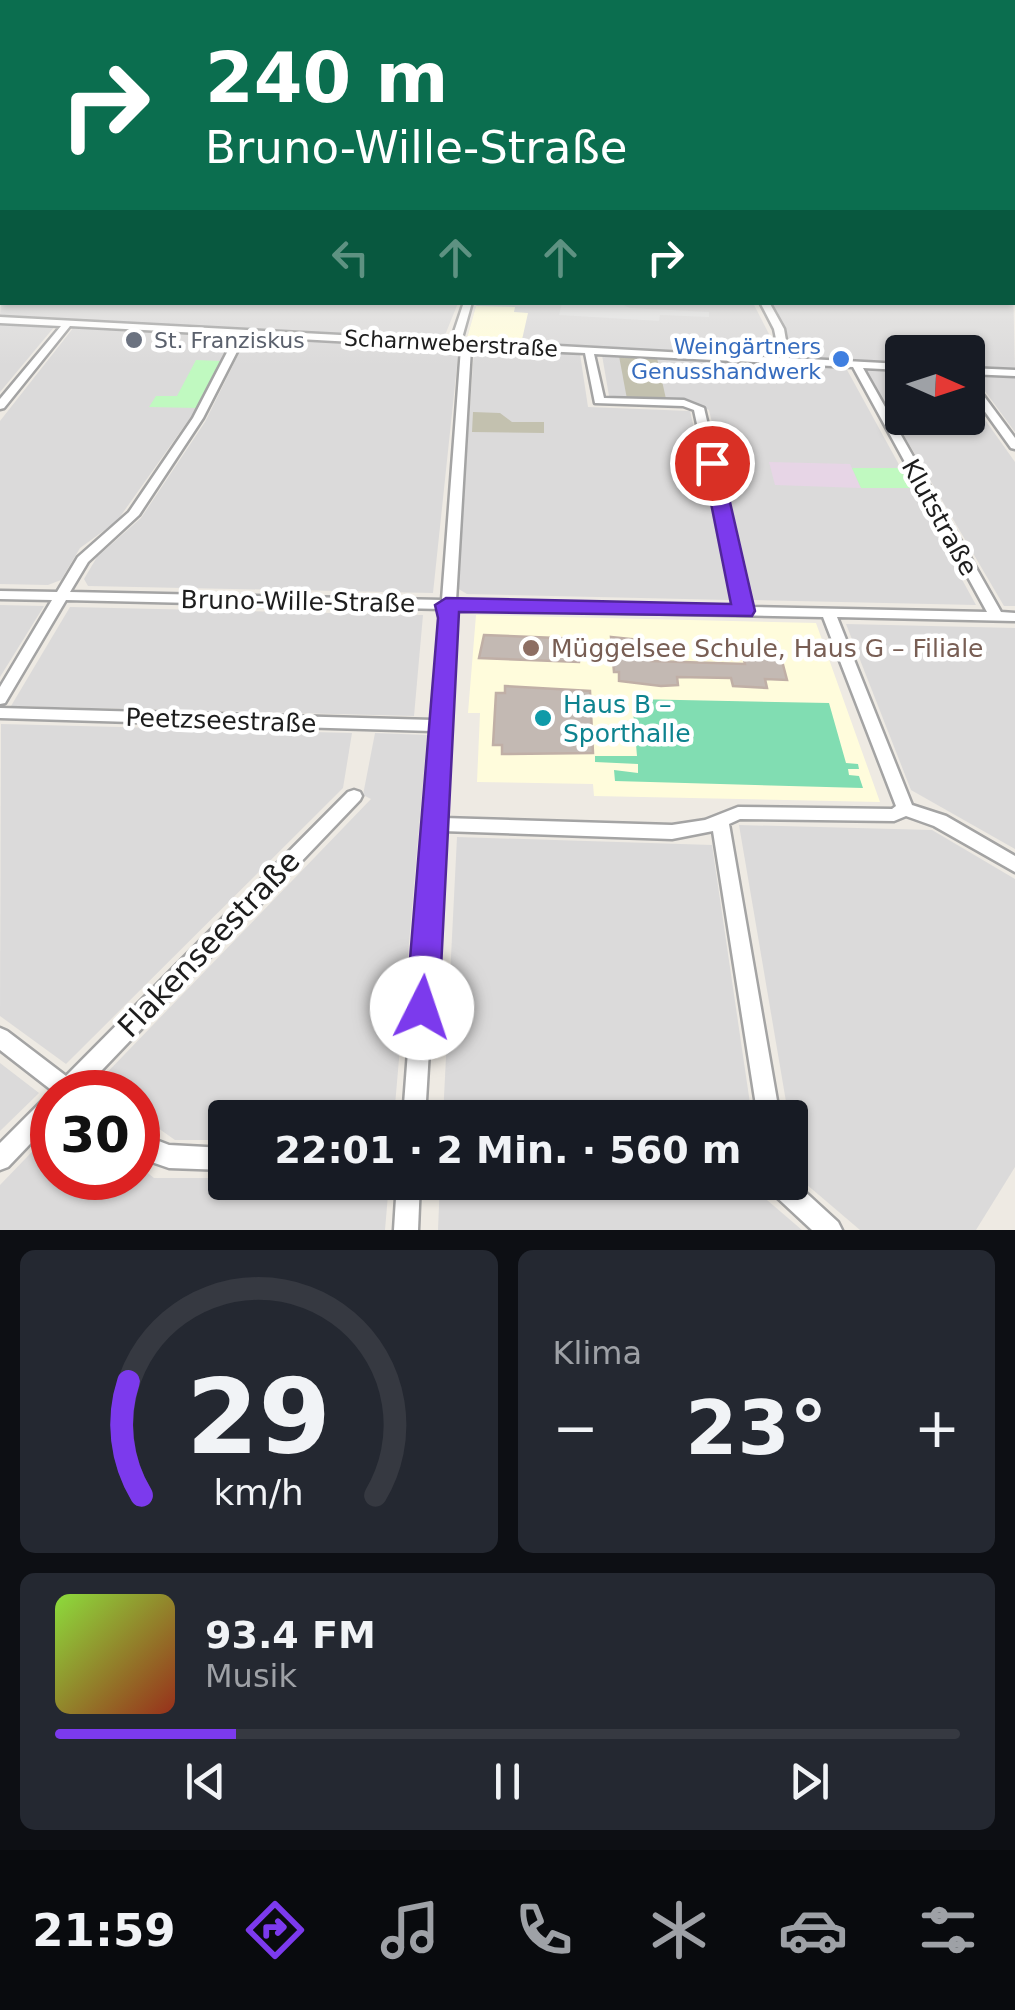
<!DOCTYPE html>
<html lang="de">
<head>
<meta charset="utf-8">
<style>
	:root { --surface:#171b24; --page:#242831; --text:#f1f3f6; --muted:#9ea1a6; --line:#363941; --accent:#7c3aed }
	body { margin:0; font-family:"DejaVu Sans",sans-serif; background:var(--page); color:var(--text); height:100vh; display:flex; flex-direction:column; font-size:38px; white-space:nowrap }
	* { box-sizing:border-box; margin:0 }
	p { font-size:32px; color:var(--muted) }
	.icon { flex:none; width:55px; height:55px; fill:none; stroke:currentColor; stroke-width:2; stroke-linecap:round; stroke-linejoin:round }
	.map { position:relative; height:1230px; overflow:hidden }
	.drawer { display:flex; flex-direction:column; gap:20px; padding:20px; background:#0d0f14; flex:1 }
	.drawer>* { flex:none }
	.hud { position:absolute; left:0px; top:0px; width:1015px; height:305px; box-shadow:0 2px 8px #0004; background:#0b6e4f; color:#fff; overflow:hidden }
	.needle { width:65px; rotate:93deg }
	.buttons { position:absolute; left:885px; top:335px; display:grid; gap:20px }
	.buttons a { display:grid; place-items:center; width:100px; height:100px; border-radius:10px; background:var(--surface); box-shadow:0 2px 8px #0004; font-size:50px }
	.speed { position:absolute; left:30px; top:1070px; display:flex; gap:20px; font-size:50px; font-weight:700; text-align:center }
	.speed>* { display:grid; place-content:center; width:130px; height:130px; border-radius:50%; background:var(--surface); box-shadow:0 2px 8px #0004; line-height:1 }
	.speed .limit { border:15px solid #d22; background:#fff; color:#111 }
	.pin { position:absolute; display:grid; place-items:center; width:85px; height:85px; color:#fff; margin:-42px; border:5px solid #fff; border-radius:50%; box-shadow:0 2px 10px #0007 }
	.me { position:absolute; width:110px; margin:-55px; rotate:4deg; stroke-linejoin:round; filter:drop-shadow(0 0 8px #0008) }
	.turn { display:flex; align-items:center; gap:35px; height:210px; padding:0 40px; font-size:45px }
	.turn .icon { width:130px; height:130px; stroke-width:2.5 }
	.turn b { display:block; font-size:70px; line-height:85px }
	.lanes { display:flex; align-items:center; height:95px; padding:0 40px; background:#0003; justify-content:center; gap:50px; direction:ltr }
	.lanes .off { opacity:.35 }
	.big { font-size:75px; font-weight:600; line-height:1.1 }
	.drawer .widget { flex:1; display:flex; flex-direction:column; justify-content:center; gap:15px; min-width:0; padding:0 35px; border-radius:15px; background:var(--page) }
	.drawer .dial { align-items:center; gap:0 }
	.dial svg { height:260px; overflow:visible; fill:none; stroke:var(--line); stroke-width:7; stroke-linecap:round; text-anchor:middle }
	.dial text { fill:var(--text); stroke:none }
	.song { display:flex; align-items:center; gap:30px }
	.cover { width:120px; height:120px; border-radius:15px; background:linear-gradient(135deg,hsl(90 70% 55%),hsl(10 70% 35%)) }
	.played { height:10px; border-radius:5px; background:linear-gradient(90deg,var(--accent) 20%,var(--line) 20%) }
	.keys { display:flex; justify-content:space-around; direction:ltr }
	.heat { display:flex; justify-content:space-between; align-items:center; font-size:55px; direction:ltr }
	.drawer .tiles { flex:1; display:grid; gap:20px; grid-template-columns:1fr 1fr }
	.widget:last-child { grid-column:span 2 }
	.trip { position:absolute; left:208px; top:1100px; width:600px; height:100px; border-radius:10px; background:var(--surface); box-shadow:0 2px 8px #0004; font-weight:600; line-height:100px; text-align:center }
	.tabs { display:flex; height:160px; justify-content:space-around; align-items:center; background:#090b0e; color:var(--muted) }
	.tabs .icon { width:70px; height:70px }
	.tabs .selected { color:var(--accent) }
	.tabs b { font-size:45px; color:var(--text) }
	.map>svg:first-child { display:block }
	.residential { fill:#dbdada }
	.industrial { fill:#e7d5e6 }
	.education { fill:#fffcdc }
	.construction { fill:#c3c1af }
	.park { fill:#c0f9c0 }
	.pitch { fill:#81ddb2 }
	.parking { fill:#e1e1e1 }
	.building { fill:#c3b9b3; stroke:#c0afa6; stroke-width:2.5 }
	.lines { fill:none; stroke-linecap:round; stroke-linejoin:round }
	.street-casing { stroke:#a4a4a4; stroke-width:5 }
	.secondary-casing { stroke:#707306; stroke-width:5 }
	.street { fill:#fff; fill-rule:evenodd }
	.secondary { fill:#f9f6b7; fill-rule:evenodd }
	.route { fill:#7c3aed; stroke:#51269a; stroke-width:2.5 }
	.worship-dot { fill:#6b7280; stroke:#fff; stroke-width:4 }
	.shop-dot { fill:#3f7fe0; stroke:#fff; stroke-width:4 }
	.education-dot { fill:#8d6e63; stroke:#fff; stroke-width:4 }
	.culture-dot { fill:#0f9aa8; stroke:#fff; stroke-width:4 }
	.labels { text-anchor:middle; stroke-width:9; stroke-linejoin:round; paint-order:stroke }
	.far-worship-label { font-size:22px; fill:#5b616d; stroke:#fff; text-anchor:start }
	.far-street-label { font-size:22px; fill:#1d1d1d; stroke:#fff }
	.far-shop-label { font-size:22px; fill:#366cbe; stroke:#fff; text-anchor:end }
	.street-label { font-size:25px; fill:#1d1d1d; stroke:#fff }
	.education-label { font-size:25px; fill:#785e54; stroke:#fff; text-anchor:start }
	.culture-label { font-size:25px; fill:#0d838f; stroke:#fff; text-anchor:start }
	.near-street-label { font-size:30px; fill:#1d1d1d; stroke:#fff }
</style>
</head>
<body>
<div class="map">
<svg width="1015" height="1230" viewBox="0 0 1015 1230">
	<rect width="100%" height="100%" fill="#eeeae3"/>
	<!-- residential -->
	<g class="residential">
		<path d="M 1013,284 L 1015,371 L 968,368 L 968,352 L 902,352 L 902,364 L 794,359 L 770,304 L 1012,302 Z"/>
		<path d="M 2,290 L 2,302 L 458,303 L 443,340 L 15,317 L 0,315 Z"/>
		<path d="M 477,303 L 753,303 L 769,334 L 772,358 L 475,342 L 467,338 Z"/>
		<path d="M 0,323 L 55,326 L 0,392 Z"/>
		<path d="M 74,327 L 233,336 L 197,408 L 117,521 L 80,548 L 61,580 L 48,585 L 0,584 L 0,421 Z"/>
		<path d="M 247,337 L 459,347 L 433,593 L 88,586 L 84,579 L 97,557 L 141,518 L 205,422 Z"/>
		<path d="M 489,349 L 580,354 L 588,407 L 690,411 L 733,595 L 729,600 L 467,594 L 457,588 L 474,350 Z"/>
		<path d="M 602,355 L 846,368 L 976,605 L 754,600 L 709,410 L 685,400 L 609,396 Z"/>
		<path d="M 865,369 L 902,371 L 902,418 L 968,418 L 968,396 L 1015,462 L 1015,606 L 1004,606 Z"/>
		<path d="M 973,375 L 1015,377 L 1015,432 Z"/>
		<path d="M 0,605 L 44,606 L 0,677 Z"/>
		<path d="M 70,607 L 423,615 L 414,716 L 11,706 Z"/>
		<path d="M 846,624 L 1015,628 L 1015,849 L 911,790 Z"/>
		<path d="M 1,724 L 352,733 L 343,788 L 66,1064 L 0,1016 Z"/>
		<path d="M 375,733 L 427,735 L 394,1117 L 225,1118 L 225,1140 L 175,1140 L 138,1114 L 138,1092 L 108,1092 L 96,1084 L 371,799 L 363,795 Z"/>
		<path d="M 739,825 L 932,830 L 1015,879 L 1015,1167 L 976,1230 L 860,1230 L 799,1178 Z"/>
		<path d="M 457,837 L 712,845 L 752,1117 L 443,1117 Z"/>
		<path d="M 0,1063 L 39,1093 L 0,1131 Z"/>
		<path d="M 52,1131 L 52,1178 L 138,1178 L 138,1165 L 154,1178 L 225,1178 L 225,1182 L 389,1183 L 385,1230 L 0,1230 L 0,1185 Z"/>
		<path d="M 440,1182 L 747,1183 L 802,1230 L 438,1230 Z"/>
	</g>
	<!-- industrial -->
	<path class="industrial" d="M 769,462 L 850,464 L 861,488 L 775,485 Z"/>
	<!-- education -->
	<g class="education">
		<path d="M 476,306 L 515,307 L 514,312 L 528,313 L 521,344 L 467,338 Z"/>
		<path d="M 476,615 L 816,623 L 880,802 L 594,796 L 593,784 L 477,782 L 480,713 L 468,713 Z"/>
	</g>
	<!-- construction -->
	<g class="construction">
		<path d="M 619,356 L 657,358 L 666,399 L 627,399 Z"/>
		<path d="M 473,412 L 500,413 L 512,422 L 544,422 L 544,433 L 472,432 Z"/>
	</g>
	<!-- park -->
	<g class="park">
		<path d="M 196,360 L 221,361 L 197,408 L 149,407 L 156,396 L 177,396 Z"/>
		<path d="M 852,468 L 901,468 L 912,488 L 861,488 Z"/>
	</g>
	<!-- pitch -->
	<path class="pitch" d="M 632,699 L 829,703 L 846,763 L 858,764 L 859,769 L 848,769 L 849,775 L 859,776 L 863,788 L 615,781 L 614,770 L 638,773 L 638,764 L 595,762 L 595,756 L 637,756 Z"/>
	<!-- parking -->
	<path class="parking" d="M 619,303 L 630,308 L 709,312 L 709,317 L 660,315 L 659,321 L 559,315 L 562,303 Z"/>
	<!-- building -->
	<g class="building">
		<path d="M 484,635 L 581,639 L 579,662 L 479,658 Z"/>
		<path d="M 611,637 L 649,641 L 651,661 L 745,664 L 741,643 L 777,642 L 787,680 L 765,679 L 767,688 L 733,686 L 731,678 L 677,677 L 678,685 L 661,686 L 619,681 L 619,672 L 614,672 Z"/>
		<path d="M 505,686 L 590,691 L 593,753 L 502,754 L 502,745 L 493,745 L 496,693 L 505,693 Z"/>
	</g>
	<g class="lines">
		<defs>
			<g id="street">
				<path d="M 1012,217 L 1015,218 L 1015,224 L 1012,224 Z"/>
				<rect x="0" y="243" width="2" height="4"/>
				<rect x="1012" y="243" width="3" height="4"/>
				<path d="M 464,302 L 472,302 L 462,338 L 465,341 L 780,358 L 774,329 L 760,302 L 769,302 L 784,329 L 789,358 L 902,364 L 902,370 L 863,368 L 1001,612 L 1015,613 L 1015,621 L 837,617 L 912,805 L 946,816 L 1015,856 L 1015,872 L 934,826 L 906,816 L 894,821 L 740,819 L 729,824 L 780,1118 L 758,1118 L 713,831 L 672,839 L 442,831 L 425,1118 L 403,1118 L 432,731 L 0,718 L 0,708 L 433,720 L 442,609 L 66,600 L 5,703 L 0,704 L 0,687 L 52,600 L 0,599 L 0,591 L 57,592 L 78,557 L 129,512 L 193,418 L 236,335 L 70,326 L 4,408 L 0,409 L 0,399 L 61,326 L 0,323 L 0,317 L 455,341 L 452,338 ZM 245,336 L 461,348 L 442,600 L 70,592 L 88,562 L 139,515 L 203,418 ZM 471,348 L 585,353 L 595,403 L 683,406 L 694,410 L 736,607 L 456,601 ZM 594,354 L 853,367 L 987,612 L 750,607 L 704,408 L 684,400 L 604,398 ZM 455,609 L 823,617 L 896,806 L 892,809 L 738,807 L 705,820 L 672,825 L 443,818 L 448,730 L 451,726 L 448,722 Z"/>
				<path d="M 968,368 L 1015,370 L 1015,376 L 968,374 Z"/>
				<path d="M 968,379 L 972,380 L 1015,438 L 1015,449 L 1011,448 L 968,388 Z"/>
				<path d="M 354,790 L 360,792 L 362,796 L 360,800 L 81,1092 L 54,1092 L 0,1050 L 0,1028 L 7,1031 L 66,1076 L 348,792 Z"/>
				<path d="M 52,1095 L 52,1121 L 8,1167 L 0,1170 L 0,1143 L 44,1099 Z"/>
				<path d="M 138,1133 L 169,1145 L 225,1148 L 225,1170 L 169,1168 L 140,1158 L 138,1156 Z"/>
				<path d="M 790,1178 L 838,1222 L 842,1230 L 812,1230 L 769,1190 L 766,1182 L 790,1182 Z"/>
				<path d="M 397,1182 L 420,1182 L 418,1230 L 394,1230 Z"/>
			</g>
			<g id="secondary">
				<rect x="1012" y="273" width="3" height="8"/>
				<path d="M 2,280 L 2,288 L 0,289 L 0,281 Z"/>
			</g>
		</defs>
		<!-- street casing -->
		<use href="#street" class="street-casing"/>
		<!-- secondary casing -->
		<use href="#secondary" class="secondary-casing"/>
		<!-- street -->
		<use href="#street" class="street"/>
		<!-- secondary -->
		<use href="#secondary" class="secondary"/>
	</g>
	<!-- sky -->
	<linearGradient id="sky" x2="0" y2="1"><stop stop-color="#8dc1e3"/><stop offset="0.53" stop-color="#f7f6f2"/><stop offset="1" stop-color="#f7f6f2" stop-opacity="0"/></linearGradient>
	<rect width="1015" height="365" fill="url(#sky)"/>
	<!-- route -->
	<path class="route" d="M 712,458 L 721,463 L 755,611 L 752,616 L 459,612 L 439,1008 L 434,1019 L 422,1024 L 410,1019 L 406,1008 L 438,618 L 435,605 L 446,598 L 731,604 L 703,463 Z"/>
	<!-- markers -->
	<circle class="worship-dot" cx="134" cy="340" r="10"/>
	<circle class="shop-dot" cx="841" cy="359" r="10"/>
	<circle class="education-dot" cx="531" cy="648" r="10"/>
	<circle class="culture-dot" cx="543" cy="718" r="10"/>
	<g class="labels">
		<!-- far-worship labels -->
		<g class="far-worship-label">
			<text x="154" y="348">St. Franziskus</text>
		</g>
		<!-- far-street labels -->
		<g class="far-street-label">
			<text transform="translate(451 343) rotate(3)" y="8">Scharnweberstraße</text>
		</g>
		<!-- far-shop labels -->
		<g class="far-shop-label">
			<text x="821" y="354">Weingärtners<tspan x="821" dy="25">Genusshandwerk</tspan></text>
		</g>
		<!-- street labels -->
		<g class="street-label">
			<text transform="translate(940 517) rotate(61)" y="9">Klutstraße</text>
			<text transform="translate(298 601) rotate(1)" y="9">Bruno-Wille-Straße</text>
			<text transform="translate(221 720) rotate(2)" y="9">Peetzseestraße</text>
		</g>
		<!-- education labels -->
		<g class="education-label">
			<text x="551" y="657">Müggelsee Schule, Haus G – Filiale</text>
		</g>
		<!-- culture labels -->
		<g class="culture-label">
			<text x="563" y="713">Haus B –<tspan x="563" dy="29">Sporthalle</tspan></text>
		</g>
		<!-- near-street labels -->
		<g class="near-street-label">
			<text transform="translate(209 944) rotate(-46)" y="10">Flakenseestraße</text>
		</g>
	</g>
</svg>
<div class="buttons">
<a><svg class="needle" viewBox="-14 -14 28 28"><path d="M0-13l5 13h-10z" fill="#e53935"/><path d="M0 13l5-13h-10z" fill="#9ea1a6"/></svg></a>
</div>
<div class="speed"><div class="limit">30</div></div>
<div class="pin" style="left:712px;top:463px;background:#d93025"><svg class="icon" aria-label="arrive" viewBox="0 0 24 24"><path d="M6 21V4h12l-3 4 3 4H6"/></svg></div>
<svg class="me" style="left:422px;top:1008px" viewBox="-20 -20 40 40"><circle r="19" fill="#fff"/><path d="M0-13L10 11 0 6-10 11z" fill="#7c3aed"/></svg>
<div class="trip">22:01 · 2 Min. · 560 m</div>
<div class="hud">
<div class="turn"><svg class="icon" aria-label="right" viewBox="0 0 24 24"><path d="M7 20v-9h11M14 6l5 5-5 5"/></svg><div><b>240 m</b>Bruno-Wille-Straße</div></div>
<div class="lanes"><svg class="icon off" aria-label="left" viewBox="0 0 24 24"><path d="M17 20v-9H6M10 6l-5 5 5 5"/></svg><svg class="icon off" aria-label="ahead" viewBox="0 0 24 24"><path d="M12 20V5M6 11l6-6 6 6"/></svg><svg class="icon off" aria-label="ahead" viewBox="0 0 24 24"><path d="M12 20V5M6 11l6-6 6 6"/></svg><svg class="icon" aria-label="right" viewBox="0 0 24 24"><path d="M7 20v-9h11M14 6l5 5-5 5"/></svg></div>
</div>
</div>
<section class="drawer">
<div class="tiles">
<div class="widget dial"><svg viewBox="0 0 100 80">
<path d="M14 69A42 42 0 1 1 86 69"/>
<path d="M14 69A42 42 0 0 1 10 34" stroke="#7c3aed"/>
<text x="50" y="56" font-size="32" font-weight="700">29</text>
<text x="50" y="72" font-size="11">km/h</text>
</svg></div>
<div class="widget"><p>Klima</p>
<div class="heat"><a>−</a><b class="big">23°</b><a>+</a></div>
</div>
<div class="widget">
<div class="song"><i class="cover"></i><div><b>93.4 FM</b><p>Musik</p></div></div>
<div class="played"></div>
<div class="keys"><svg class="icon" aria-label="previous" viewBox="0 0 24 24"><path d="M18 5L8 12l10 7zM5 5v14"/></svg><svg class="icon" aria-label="pause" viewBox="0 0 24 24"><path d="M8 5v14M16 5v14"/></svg><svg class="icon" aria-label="next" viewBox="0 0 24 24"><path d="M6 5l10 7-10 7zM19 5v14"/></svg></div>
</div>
</div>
</section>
<nav class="tabs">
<b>21:59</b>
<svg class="icon selected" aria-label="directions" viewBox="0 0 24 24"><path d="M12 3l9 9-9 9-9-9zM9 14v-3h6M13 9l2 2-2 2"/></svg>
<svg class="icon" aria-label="music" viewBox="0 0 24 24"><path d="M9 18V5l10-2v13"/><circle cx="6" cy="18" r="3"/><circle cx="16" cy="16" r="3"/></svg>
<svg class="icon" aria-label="phone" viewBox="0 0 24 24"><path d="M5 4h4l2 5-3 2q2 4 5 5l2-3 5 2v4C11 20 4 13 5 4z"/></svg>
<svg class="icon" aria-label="climate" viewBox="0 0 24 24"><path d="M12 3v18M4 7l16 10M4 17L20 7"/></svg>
<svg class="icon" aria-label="car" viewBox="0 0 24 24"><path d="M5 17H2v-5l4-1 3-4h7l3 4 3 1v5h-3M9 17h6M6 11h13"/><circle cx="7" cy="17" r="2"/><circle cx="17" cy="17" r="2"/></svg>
<svg class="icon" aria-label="filters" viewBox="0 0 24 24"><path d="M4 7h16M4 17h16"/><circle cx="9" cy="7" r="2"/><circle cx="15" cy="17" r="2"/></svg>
</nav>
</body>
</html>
